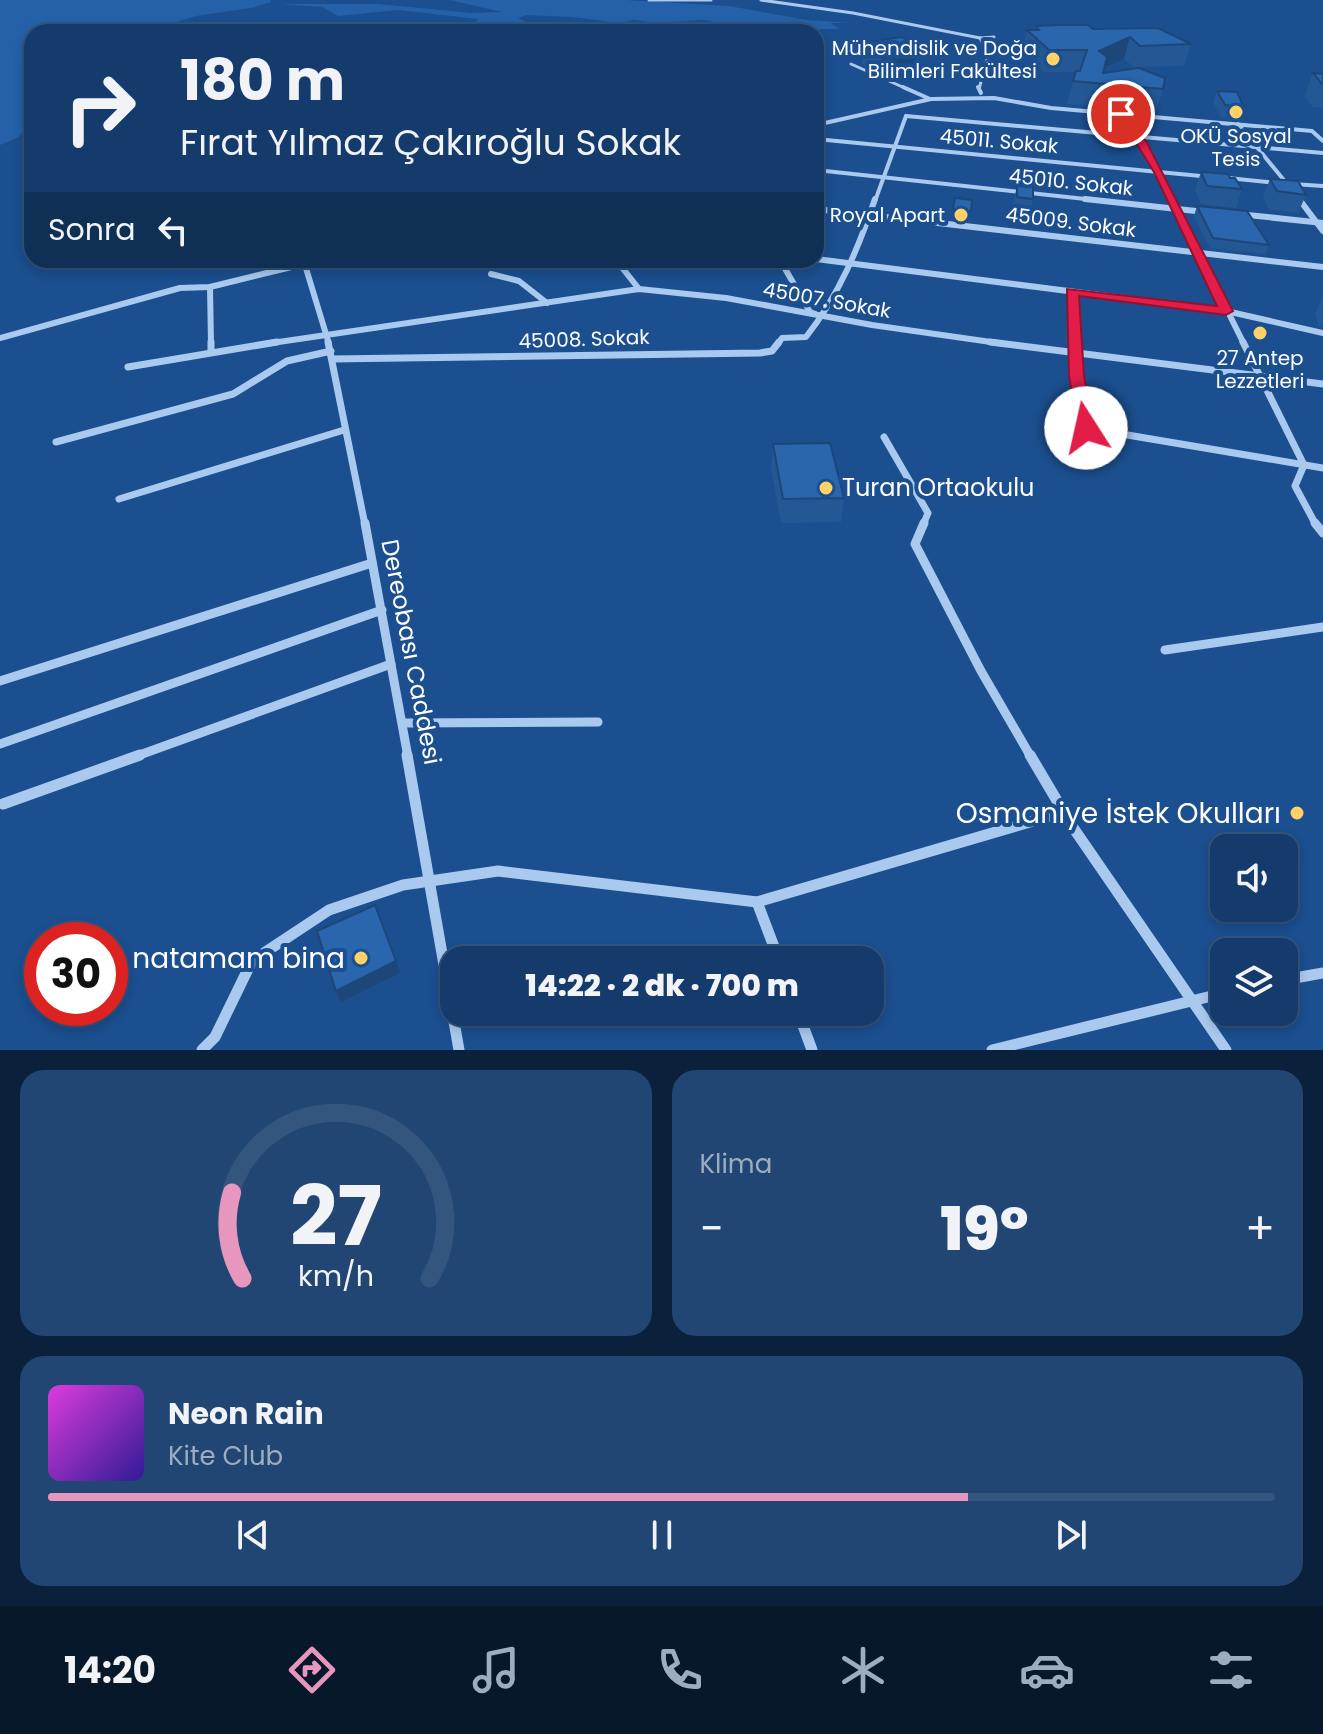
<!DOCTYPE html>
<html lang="tr">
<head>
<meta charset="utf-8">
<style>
	:root { --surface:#143b6b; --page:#214673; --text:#f1f3f6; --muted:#9dadc1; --line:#33557e; --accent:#e797bd }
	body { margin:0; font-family:Poppins,sans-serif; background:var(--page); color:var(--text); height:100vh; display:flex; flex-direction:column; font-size:30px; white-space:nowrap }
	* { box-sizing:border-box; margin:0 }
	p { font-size:26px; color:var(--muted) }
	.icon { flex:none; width:44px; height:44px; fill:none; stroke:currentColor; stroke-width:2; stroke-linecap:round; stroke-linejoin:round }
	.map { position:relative; height:1050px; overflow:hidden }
	.panel { display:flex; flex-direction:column; gap:20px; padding:20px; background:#0b203b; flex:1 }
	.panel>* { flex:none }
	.guide { position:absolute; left:24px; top:24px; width:800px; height:244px; border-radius:24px; box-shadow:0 4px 12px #0003,0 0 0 2px var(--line); background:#143b6b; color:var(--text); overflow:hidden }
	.buttons { position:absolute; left:1210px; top:834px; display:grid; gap:16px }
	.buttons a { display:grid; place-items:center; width:88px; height:88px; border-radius:16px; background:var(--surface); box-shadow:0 4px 12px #0003,0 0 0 2px var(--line); font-size:40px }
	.speed { position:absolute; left:24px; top:922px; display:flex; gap:16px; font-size:40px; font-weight:700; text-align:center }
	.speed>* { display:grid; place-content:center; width:104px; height:104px; border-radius:50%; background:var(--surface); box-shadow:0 4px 12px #0003,0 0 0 2px var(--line); line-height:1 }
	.speed .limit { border:12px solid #d22; background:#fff; color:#111 }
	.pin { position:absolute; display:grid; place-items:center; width:68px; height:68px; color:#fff; margin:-34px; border:4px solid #fff; border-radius:50%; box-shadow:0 2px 8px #0007 }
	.me { position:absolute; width:88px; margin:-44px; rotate:350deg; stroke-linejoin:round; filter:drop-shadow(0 0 6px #0008) }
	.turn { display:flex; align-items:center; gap:28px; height:168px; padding:0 24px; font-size:36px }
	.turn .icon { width:104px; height:104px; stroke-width:2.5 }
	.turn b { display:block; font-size:56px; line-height:68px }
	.then { display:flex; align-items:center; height:76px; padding:0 24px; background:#0003; gap:16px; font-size:30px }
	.big { font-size:60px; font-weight:800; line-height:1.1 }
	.panel .tile { flex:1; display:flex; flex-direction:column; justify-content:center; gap:12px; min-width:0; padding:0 28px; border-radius:24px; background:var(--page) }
	.panel .dial { align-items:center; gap:0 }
	.dial svg { height:208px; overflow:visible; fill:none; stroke:var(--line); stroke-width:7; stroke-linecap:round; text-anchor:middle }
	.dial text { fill:var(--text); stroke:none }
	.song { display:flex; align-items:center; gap:24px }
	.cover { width:96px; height:96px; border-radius:12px; background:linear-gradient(135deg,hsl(300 70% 55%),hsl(250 70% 35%)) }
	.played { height:8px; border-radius:4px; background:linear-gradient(90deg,var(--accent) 75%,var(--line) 75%) }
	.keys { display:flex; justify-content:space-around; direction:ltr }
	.heat { display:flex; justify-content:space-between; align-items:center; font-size:44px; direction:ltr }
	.panel .tiles { flex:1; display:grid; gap:20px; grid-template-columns:1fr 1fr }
	.tile:last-child { grid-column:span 2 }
	.trip { position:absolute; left:440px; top:946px; width:444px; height:80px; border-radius:24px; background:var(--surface); box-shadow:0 4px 12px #0003,0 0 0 2px var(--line); font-weight:800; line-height:80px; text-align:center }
	.menu { display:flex; height:128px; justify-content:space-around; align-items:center; background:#08182b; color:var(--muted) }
	.menu .icon { width:56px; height:56px }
	.menu .selected { color:var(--accent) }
	.menu b { font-size:36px; color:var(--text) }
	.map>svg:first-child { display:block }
	.green { fill:#2461a8 }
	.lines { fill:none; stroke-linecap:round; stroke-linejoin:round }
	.street-far5 { stroke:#a9c9ee; stroke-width:3 }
	.street-far4 { stroke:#a9c9ee; stroke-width:4 }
	.street-far3 { stroke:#a9c9ee; stroke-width:6 }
	.street-far2 { stroke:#a9c9ee; stroke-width:7 }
	.street-far1 { stroke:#a9c9ee; stroke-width:9 }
	.street { stroke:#a9c9ee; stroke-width:11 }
	.wall { fill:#245895 }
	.shaded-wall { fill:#1d4779 }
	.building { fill:#2a66ad; stroke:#1d4779; stroke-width:2 }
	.route { fill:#e11d48; stroke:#92132f; stroke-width:2 }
	.poi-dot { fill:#ffd166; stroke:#1b4f8f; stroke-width:3 }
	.labels { text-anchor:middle; stroke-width:8; stroke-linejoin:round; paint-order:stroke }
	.far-poi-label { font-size:20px; fill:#fff; stroke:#1b4f8f; text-anchor:end }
	.far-street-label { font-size:20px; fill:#fff; stroke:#1b4f8f }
	.poi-label { font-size:24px; fill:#fff; stroke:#1b4f8f; text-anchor:start }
	.street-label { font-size:24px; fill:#fff; stroke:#1b4f8f }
	.near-poi-label { font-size:28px; fill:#fff; stroke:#1b4f8f; text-anchor:end }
</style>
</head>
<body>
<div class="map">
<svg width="1323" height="1050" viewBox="0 0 1323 1050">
	<rect width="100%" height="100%" fill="#1b4f8f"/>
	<!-- green -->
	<g class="green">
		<path d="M 0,0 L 270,0 L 271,2 L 251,8 L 196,16 L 145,32 L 32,32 L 32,126 L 25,128 L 19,137 L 0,145 Z"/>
		<path d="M 449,0 L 626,0 L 729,6 L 807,20 L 851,23 L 831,23 L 839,29 L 743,30 L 742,27 L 704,20 L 654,23 L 634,20 L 618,23 L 572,17 L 527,15 L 518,18 L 526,22 L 546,24 L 544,27 L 528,32 L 465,32 L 478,19 L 398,10 L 338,16 L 322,7 L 280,4 L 378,4 L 472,13 L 502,12 Z"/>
	</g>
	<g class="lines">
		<!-- street-far5 -->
		<g class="street-far5">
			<path d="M 649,0 L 711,0"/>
			<path d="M 761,0 L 853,13 L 980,38 L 994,37"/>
			<path d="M 851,64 L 907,89"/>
			<path d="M 979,89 L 988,56 L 980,38"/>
		</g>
		<!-- street-far4 -->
		<g class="street-far4">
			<path d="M 903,87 L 930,99"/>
			<path d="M 978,87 L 981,93"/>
			<path d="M 1121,114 L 1135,137 L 1141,141 L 1173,201"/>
			<path d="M 906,116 L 1323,153"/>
			<path d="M 1238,124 L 1301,201"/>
			<path d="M 816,125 L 931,99 L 994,98 L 1051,108 L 1312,131 L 1323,141"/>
			<path d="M 816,139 L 1211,177"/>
			<path d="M 816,170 L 1104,201"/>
			<path d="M 1228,178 L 1278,183"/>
			<path d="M 1292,184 L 1323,186"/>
			<path d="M 875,201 L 906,116"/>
		</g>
		<!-- street-far3 -->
		<g class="street-far3">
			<path d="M 1085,199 L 1205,212"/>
			<path d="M 1172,199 L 1244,344"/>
			<path d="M 1299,199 L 1323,231"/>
			<path d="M 816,209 L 1323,267"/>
			<path d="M 1238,214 L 1323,223"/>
			<path d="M 816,259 L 1226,311 L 1323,333"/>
			<path d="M 616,260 L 639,289"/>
			<path d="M 780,260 L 810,312 L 815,314"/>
			<path d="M 305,265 L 329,344"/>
			<path d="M 491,274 L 519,281 L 547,303"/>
			<path d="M 210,287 L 211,344"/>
			<path d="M 1072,292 L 1075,344"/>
			<path d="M 0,338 L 180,288 L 210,287 L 320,260"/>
			<path d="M 265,344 L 639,289 L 726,298 L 872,325 L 1005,344"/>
			<path d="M 778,344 L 782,338 L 806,337 C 839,295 858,249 875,199"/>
		</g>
		<!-- street-far2 -->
		<g class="street-far2">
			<path d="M 211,342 L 211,352"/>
			<path d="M 328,342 L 365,525"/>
			<path d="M 990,342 L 1323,384"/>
			<path d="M 1075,342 L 1086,428 L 1323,468"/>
			<path d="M 1243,342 L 1304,465"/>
			<path d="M 332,359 L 760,353 L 772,351 L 779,342"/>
			<path d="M 128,367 L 277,342"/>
			<path d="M 884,437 L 928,513 L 923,525"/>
			<path d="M 56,442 L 233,394 L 287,361 L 331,351"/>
			<path d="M 1304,465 L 1295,486 L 1316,525"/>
			<path d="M 119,499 L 344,430"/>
		</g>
		<!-- street-far1 -->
		<g class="street-far1">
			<path d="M 365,523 L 408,757"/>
			<path d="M 924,523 L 915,544 L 981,671 L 1031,757"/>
			<path d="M 1315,523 L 1323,533"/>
			<path d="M 1165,650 L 1323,627"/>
			<path d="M 0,681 L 372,563"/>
			<path d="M 403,723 L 598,722"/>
			<path d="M 0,744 L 382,610"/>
			<path d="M 134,757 L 391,664"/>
		</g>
		<!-- street -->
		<g class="street">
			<path d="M 407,755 L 459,1050"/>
			<path d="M 1030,755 L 1072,826 L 1226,1050"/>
			<path d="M 3,804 L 140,755"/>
			<path d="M 779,960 L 757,902 L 1064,812"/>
			<path d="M 1284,980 L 1323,973"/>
			<path d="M 798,1012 L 812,1050"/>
			<path d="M 202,1050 L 215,1037 L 252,961 L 329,910 L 403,885 L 498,871 L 757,902"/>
			<path d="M 992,1050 L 1224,993"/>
		</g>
	</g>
	<!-- wall -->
	<g class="wall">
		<path d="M 1036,26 L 1093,29 L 1191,44 L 1184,66 L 1134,67 L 1124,59 L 1104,68 L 1103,73 L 1163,89 L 1156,112 L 1067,104 L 1076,72 L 1044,72 L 1022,51 L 1027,30 L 1035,30 Z"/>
		<path d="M 865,43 L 919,44 L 915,65 L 880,72 L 862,64 Z"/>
		<path d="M 1313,73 L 1323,74 L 1323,108 L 1313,107 L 1304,96 Z"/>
		<path d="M 1217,91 L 1243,106 L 1239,118 L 1221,117 L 1213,102 Z"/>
		<path d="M 1201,172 L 1230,178 L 1242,189 L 1236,208 L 1201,204 L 1195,190 Z"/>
		<path d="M 1270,179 L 1306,195 L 1298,213 L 1269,210 L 1263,197 Z"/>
		<path d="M 1017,186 L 1033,199 L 1026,227 L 1010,225 L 1011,213 Z"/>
		<path d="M 955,198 L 971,211 L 969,220 L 952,218 Z"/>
		<path d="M 1197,206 L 1269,245 L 1265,254 L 1210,248 L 1194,216 Z"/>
		<path d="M 1323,296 L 1323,327 L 1319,326 L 1315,314 Z"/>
		<path d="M 773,444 L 844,498 L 841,522 L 781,523 L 771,467 Z"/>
	</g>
	<!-- shaded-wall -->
	<g class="shaded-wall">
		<path d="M 1130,37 L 1124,59 L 1093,73 L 1099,51 Z"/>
		<path d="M 919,44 L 915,65 L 880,72 L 883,50 Z"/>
		<path d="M 396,961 L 400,973 L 341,1002 L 336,991 Z"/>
	</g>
	<!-- building -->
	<g class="building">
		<path d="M 1059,25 L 1088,25 L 1093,29 L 1158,28 L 1191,44 L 1140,46 L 1130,37 L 1099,51 L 1107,57 L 1103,73 L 1139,68 L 1165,78 L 1163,89 L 1073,81 L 1076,71 L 1080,71 L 1087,50 L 1049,50 L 1027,30 L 1039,30 L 1036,26 Z"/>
		<path d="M 901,37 L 919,44 L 883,50 L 865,43 Z"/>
		<path d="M 1313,73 L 1323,74 L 1323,84 L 1322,84 Z"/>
		<path d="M 1217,91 L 1237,92 L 1243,106 L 1225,105 Z"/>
		<path d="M 1201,172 L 1228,174 L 1230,178 L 1235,178 L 1242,189 L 1207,186 Z"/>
		<path d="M 1270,179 L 1298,181 L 1306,195 L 1277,191 Z"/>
		<path d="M 1017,186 L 1033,187 L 1033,199 L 1017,197 Z"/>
		<path d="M 955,198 L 972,200 L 971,211 L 953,209 Z"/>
		<path d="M 1197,206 L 1247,211 L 1269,245 L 1213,238 Z"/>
		<path d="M 830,443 L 844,498 L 783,499 L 773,444 Z"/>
		<path d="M 375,905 L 396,961 L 336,991 L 317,931 Z"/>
	</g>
	<!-- route -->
	<path class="route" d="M 1117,112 L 1124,112 L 1139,135 L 1146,141 L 1233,311 L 1226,315 L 1079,296 L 1084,376 L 1094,428 L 1086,432 L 1078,428 L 1069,376 L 1067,289 L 1217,306 L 1154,172 Z"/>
	<!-- markers -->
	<g class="poi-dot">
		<circle cx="1053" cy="59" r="8"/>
		<circle cx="1236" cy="112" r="8"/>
		<circle cx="961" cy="215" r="8"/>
		<circle cx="1260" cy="333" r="8"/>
		<circle cx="826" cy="488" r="8"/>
		<circle cx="1297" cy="813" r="8"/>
		<circle cx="361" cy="958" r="8"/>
	</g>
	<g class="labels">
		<!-- far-poi labels -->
		<g class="far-poi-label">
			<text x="1037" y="55">Mühendislik ve Doğa<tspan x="1037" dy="23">Bilimleri Fakültesi</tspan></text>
			<text x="1236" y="143" text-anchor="middle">OKÜ Sosyal<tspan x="1236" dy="23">Tesis</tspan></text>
			<text x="945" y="222">Royal Apart</text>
			<text x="1260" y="365" text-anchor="middle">27 Antep<tspan x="1260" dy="23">Lezzetleri</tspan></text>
		</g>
		<!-- far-street labels -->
		<g class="far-street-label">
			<text transform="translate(999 141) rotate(5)" y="7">45011. Sokak</text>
			<text transform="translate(1071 182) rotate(6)" y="7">45010. Sokak</text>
			<text transform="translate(1071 222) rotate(7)" y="7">45009. Sokak</text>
			<text transform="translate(827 300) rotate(10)" y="7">45007. Sokak</text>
			<text transform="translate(584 339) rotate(-2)" y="7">45008. Sokak</text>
		</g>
		<!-- poi labels -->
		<g class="poi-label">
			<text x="842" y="496">Turan Ortaokulu</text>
		</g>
		<!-- street labels -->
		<g class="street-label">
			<text transform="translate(411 652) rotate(79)" y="8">Dereobası Caddesi</text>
		</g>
		<!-- near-poi labels -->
		<g class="near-poi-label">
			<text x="1281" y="823">Osmaniye İstek Okulları</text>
			<text x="345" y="968">natamam bina</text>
		</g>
	</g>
</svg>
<div class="buttons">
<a><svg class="icon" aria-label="sound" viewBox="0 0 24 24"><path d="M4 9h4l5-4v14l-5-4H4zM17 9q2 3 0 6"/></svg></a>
<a><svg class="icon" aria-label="layers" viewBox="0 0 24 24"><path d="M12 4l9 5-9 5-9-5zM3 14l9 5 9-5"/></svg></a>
</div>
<div class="speed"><div class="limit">30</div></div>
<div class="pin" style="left:1121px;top:114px;background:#d93025"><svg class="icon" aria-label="arrive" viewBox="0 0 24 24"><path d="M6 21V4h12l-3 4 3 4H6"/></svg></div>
<svg class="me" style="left:1086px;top:428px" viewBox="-20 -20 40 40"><circle r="19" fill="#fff"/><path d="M0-13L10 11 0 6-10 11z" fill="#e11d48"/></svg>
<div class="trip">14:22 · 2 dk · 700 m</div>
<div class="guide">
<div class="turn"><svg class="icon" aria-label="right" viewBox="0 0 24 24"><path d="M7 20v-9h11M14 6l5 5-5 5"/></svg><div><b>180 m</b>Fırat Yılmaz Çakıroğlu Sokak</div></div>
<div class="then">Sonra<svg class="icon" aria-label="left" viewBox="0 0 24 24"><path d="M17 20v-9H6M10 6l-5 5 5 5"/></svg></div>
</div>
</div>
<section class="panel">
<div class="tiles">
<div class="tile dial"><svg viewBox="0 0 100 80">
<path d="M14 69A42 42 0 1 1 86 69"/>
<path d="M14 69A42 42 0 0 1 10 36" stroke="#e797bd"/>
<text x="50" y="56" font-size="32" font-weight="700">27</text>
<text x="50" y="72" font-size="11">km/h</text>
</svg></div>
<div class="tile"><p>Klima</p>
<div class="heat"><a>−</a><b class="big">19°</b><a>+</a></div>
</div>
<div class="tile">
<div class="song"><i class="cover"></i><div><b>Neon Rain</b><p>Kite Club</p></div></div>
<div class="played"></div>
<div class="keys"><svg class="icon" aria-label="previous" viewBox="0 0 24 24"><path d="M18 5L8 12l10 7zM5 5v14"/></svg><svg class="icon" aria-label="pause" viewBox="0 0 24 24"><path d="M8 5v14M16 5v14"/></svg><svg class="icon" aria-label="next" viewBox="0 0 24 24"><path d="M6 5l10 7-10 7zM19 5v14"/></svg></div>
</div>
</div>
</section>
<nav class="menu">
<b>14:20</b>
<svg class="icon selected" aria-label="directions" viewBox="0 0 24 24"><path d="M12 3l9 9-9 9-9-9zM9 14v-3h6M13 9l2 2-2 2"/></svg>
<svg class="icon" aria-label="music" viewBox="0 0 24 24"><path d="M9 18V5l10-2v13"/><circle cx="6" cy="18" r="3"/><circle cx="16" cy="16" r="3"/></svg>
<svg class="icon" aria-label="phone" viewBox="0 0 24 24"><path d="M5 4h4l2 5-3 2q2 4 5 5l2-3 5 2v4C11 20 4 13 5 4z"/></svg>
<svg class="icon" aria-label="climate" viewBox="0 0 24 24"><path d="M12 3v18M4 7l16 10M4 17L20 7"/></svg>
<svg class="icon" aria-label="car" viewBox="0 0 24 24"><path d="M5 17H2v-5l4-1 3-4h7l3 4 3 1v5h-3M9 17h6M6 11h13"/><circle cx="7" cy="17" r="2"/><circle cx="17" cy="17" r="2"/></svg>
<svg class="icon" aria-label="filters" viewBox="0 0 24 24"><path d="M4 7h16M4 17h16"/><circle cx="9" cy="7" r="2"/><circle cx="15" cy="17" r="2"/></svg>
</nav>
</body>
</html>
